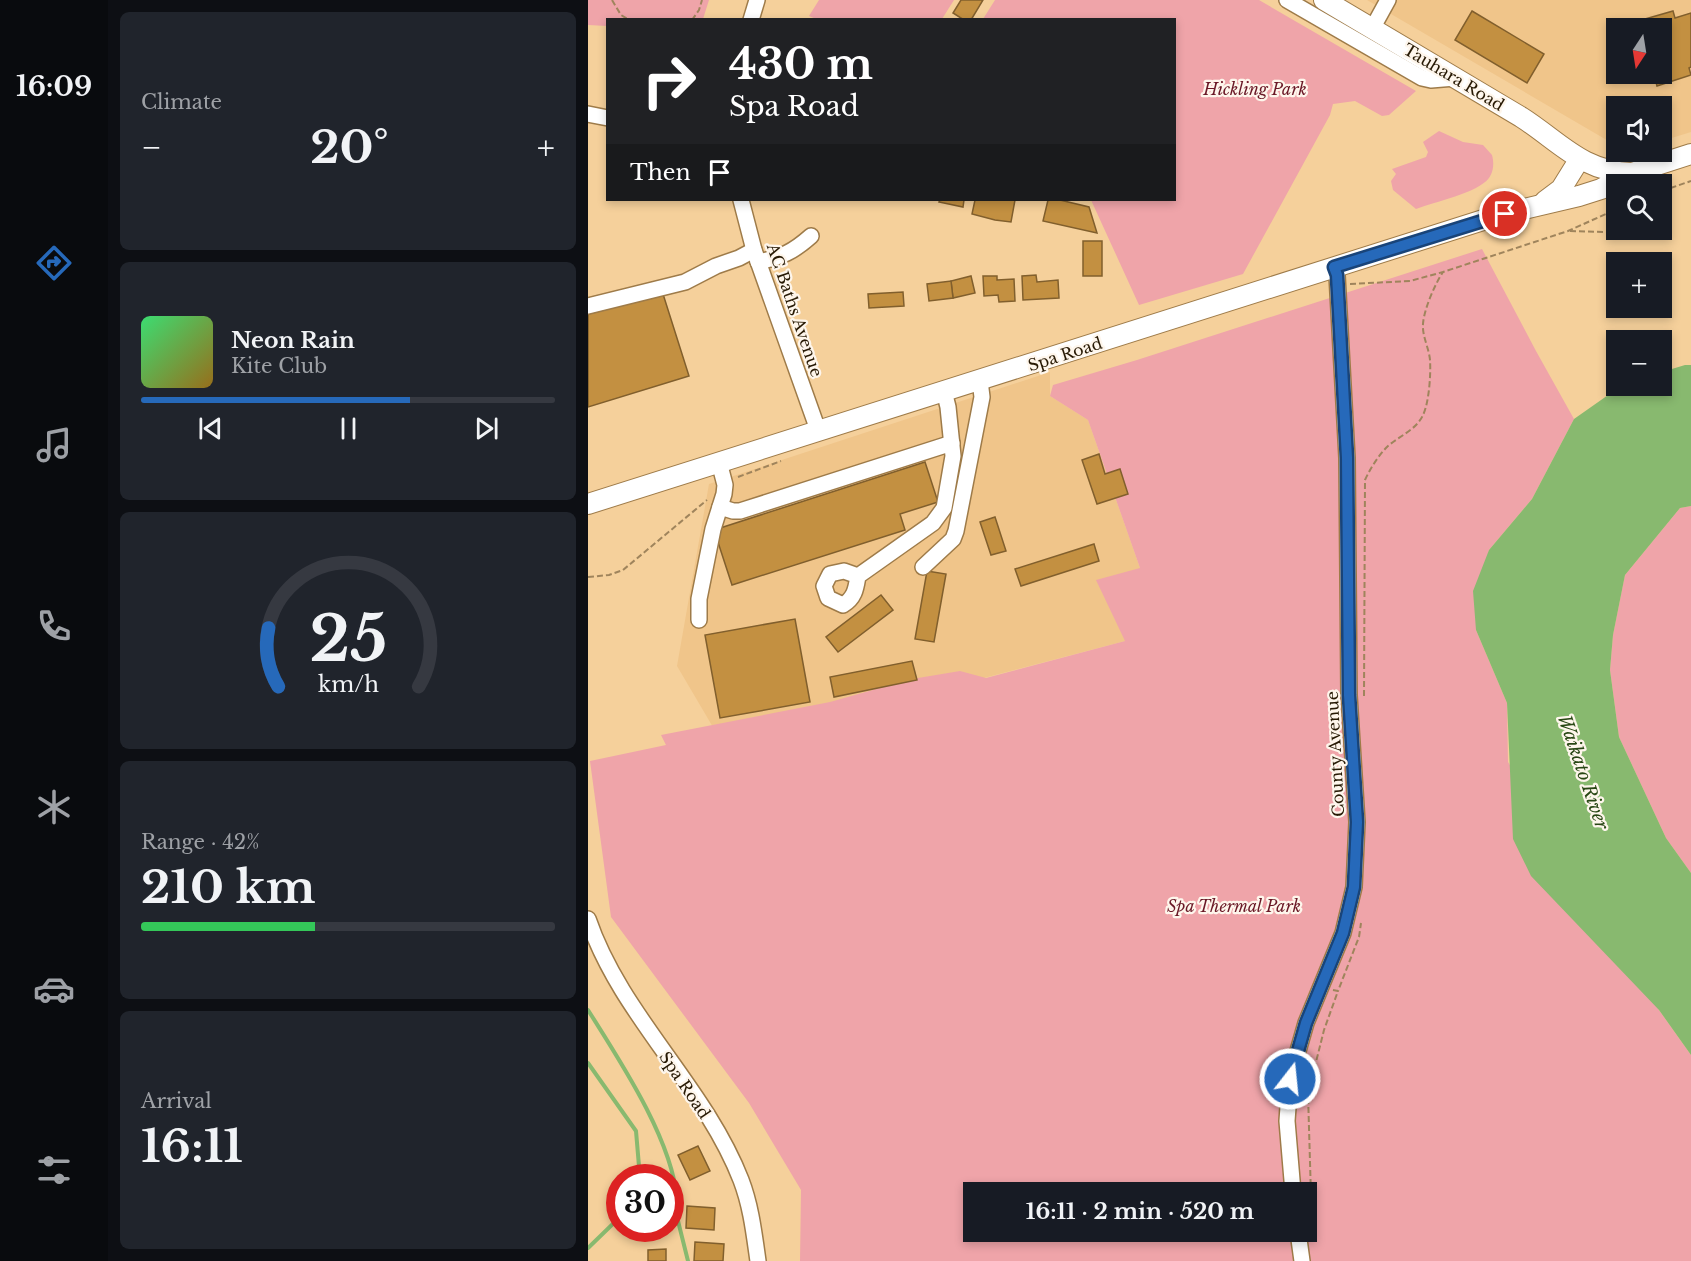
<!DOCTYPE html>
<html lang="en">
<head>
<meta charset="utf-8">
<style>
	:root { --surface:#171b24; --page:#20242c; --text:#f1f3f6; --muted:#9ea1a6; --line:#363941; --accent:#2669ba }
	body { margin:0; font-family:"Libre Baskerville",serif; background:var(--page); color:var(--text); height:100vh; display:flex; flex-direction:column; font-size:22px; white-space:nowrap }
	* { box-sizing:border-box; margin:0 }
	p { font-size:20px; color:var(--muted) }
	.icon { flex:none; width:33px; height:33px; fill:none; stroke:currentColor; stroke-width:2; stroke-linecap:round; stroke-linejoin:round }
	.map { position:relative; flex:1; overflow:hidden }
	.side { display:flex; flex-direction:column; gap:12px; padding:12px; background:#0d0f14; width:480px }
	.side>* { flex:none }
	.guide { position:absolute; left:18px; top:18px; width:570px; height:183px; border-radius:0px; box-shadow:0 3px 9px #0003; background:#202124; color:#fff; overflow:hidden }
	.needle { width:39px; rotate:192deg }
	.controls { position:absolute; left:1018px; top:18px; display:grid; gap:12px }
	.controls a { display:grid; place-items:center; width:66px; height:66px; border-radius:0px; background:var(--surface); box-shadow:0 3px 9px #0003; font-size:30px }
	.speed { position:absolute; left:18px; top:1164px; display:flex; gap:12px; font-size:30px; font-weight:700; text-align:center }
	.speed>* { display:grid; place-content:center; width:78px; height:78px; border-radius:50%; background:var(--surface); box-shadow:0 3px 9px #0003; line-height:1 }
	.speed .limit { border:9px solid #d22; background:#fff; color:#111 }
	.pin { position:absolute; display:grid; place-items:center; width:51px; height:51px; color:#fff; margin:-26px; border:3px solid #fff; border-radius:50%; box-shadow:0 2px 6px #0007 }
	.me { position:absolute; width:66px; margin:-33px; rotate:16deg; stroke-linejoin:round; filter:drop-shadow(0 0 4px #0008) }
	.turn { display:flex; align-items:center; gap:21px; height:126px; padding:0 24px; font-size:27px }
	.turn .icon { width:78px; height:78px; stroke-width:2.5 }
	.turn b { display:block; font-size:42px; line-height:51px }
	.then { display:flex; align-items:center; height:57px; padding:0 24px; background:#0003; gap:12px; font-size:22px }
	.big { font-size:45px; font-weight:800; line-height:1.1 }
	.side .card { flex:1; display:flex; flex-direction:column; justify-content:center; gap:9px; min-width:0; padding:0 21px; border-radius:9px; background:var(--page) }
	.side .dial { align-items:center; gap:0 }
	.dial svg { height:156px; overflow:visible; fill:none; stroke:var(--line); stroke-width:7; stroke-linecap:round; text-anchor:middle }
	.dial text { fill:var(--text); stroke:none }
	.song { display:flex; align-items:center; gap:18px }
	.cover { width:72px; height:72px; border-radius:9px; background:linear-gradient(135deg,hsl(140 70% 55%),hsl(40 70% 35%)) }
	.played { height:6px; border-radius:3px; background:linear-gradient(90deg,var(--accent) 65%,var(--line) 65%) }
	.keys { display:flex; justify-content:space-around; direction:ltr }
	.heat { display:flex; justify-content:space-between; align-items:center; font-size:33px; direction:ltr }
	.charge { height:9px; border-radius:4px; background:linear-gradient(90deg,#34c759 42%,var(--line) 0) }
	.trip { position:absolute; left:375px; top:1182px; width:354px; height:60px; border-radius:0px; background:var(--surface); box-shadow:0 3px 9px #0003; font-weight:800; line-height:60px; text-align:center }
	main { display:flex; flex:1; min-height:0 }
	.tabs { display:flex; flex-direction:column; width:108px; justify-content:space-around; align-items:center; background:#090b0e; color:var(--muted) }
	.tabs .icon { width:42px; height:42px }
	.tabs .on { color:var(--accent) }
	.tabs b { font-size:27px; color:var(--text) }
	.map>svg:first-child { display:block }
	.built { fill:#f0c58a; fill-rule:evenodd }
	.green { fill:#efa4a9; fill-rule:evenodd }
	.water { fill:#88b96f }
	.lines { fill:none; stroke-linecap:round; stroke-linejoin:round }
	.stream { stroke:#88b96f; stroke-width:4 }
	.building { fill:#c39041; stroke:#815f2d; stroke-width:1.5 }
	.minor-casing { stroke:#9e7b49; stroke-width:18 }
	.major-casing { stroke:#9e7b49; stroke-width:22 }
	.path { stroke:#9f845c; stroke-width:2; stroke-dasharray:6 3; stroke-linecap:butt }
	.minor { stroke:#fff; stroke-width:15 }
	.major { stroke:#fff; stroke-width:20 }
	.route-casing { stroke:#194479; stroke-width:15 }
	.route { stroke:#2669ba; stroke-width:10 }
	.labels { text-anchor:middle; stroke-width:4.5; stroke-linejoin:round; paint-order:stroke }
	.street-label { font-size:16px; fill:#271904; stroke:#fef6ec }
	.park-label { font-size:16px; font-style:italic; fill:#6a1826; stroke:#fef6ec }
	.water-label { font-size:18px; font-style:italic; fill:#284714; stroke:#fef6ec }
</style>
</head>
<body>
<main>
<nav class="tabs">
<b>16:09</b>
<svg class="icon on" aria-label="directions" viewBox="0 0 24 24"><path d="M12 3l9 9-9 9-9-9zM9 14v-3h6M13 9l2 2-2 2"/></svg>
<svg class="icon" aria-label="music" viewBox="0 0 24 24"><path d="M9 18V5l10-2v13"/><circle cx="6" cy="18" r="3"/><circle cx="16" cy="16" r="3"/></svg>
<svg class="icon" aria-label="phone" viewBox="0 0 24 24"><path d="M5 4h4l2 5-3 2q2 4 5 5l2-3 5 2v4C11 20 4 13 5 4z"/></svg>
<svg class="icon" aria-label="climate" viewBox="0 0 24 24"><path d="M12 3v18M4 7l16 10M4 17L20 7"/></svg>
<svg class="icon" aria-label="car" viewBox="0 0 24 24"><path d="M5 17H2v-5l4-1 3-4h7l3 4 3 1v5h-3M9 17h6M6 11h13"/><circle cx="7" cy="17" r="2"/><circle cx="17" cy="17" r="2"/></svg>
<svg class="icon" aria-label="filters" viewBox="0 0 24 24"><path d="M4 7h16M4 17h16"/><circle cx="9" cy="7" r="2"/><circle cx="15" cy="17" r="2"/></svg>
</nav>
<section class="side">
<div class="card"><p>Climate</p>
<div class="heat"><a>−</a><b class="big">20°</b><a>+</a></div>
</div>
<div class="card">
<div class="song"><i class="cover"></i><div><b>Neon Rain</b><p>Kite Club</p></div></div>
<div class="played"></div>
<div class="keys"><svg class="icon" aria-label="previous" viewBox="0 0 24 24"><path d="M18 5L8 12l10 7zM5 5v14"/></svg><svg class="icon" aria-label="pause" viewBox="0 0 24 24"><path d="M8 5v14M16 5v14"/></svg><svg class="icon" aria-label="next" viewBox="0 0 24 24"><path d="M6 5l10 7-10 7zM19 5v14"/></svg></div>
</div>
<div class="card dial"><svg viewBox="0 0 100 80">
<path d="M14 69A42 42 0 1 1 86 69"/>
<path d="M14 69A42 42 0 0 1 9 39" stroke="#2669ba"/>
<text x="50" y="56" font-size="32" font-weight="700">25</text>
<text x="50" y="72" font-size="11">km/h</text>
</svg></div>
<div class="card"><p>Range · 42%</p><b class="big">210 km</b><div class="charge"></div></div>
<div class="card"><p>Arrival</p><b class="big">16:11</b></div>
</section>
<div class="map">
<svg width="1103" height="1261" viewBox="0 0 1103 1261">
	<rect width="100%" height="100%" fill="#f5d09b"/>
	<!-- built -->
	<g class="built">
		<path d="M 779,0 L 1103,0 L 1103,132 L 1074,141 L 1074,106 L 1029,106 L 1029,146 ZM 1029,28 L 1074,28 L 1074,74 L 1029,74 Z"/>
		<path d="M 462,372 L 462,396 L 500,420 L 552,568 L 537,641 L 335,694 L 129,734 L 89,666 L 121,484 Z"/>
	</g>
	<!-- green -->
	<g class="green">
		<path d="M 0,0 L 121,0 L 115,19 L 20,20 L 19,26 L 0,25 Z"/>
		<path d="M 231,0 L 366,0 L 354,19 L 228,19 L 221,16 Z"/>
		<path d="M 407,0 L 671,0 L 828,91 L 801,115 L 794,116 L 767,101 L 745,104 L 742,115 L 655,274 L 551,305 L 503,200 L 586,200 L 586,20 L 395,19 Z"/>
		<path d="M 851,131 L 875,142 L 895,145 L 904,155 C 906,162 906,171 901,178 C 890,193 846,202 828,209 L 805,190 L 803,181 L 808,174 L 804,169 L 838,157 L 840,152 L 835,142 Z"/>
		<path d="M 894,249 L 948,351 L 986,419 L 944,499 L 901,550 L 888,630 L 919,703 L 920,762 L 1071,1010 L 1103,1055 L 1103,1261 L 212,1261 L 213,1190 L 161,1103 L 23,917 L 2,761 L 78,745 L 73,735 L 242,702 L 324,679 L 372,671 L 398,678 L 537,641 L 508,580 L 552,568 L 500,420 L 462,396 L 465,385 L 549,360 ZM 386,1192 L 718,1192 L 718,1232 L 386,1232 Z"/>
		<path d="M 1103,506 L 1103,873 L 1078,838 L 1031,737 L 1022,670 L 1025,635 L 1037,575 L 1092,508 Z"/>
	</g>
	<!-- water -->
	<path class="water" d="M 1097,365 L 1103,365 L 1103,506 L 1092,508 L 1037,575 L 1025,635 L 1022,670 L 1031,737 L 1078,838 L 1103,873 L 1103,1055 L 1071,1010 L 943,876 L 925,839 L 919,703 L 888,630 L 885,591 L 901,550 L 944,499 L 986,419 L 1033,386 L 1074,386 L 1074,372 Z"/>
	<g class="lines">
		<!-- stream -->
		<g class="stream">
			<path d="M 0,1010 C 32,1061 84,1139 89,1199"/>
			<path d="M 0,1063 L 48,1131 L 52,1178"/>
			<path d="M 89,1217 L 100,1261"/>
			<path d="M 0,1248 L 32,1217"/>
		</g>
	</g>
	<!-- building -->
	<g class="building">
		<path d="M 373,0 L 395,0 L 383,20 L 376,20 L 365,13 Z"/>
		<path d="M 884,11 L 956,54 L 939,83 L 867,40 Z"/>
		<path d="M 1085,11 L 1087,18 L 1103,13 L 1103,67 L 1101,68 L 1103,75 L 1069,86 L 1066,74 L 1074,74 L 1074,28 L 1052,28 L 1050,21 Z"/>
		<path d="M 352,200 L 376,200 L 375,207 L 351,202 Z"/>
		<path d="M 387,200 L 427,200 L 423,222 L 407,220 L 384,214 Z"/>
		<path d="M 460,200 L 472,200 L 501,207 L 509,233 L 455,221 Z"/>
		<rect x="495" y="241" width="19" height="35"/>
		<path d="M 448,275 L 449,282 L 470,280 L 471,298 L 435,300 L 434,276 Z"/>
		<path d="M 383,276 L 387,293 L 365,298 L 363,281 Z"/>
		<path d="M 395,276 L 409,276 L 409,280 L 426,279 L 427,301 L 411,302 L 410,295 L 396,296 Z"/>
		<path d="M 363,281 L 365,298 L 341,301 L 339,284 Z"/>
		<path d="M 315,292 L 316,306 L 281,308 L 280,294 Z"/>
		<path d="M 75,294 L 101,376 L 0,407 L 0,314 Z"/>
		<path d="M 511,454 L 517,474 L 532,469 L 540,494 L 509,504 L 494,460 Z"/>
		<path d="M 337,462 L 350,502 L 312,514 L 317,530 L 144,585 L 126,530 Z"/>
		<path d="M 407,517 L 418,551 L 403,555 L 392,522 Z"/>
		<path d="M 506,544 L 511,561 L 433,586 L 427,569 Z"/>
		<path d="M 339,571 L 358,574 L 346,642 L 327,639 Z"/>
		<path d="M 293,595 L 305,610 L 250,652 L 238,637 Z"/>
		<path d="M 207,619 L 222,702 L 132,718 L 117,635 Z"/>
		<path d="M 324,661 L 329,680 L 246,697 L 242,677 Z"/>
		<path d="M 110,1146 L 122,1171 L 102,1180 L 90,1155 Z"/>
		<path d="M 99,1206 L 127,1208 L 126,1230 L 98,1228 Z"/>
		<path d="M 107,1242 L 136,1244 L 135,1261 L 106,1261 Z"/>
		<path d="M 78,1249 L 78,1261 L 60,1261 L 60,1250 Z"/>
	</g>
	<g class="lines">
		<defs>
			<g id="minor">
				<path d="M 699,0 L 834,78 L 843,80 L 867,78"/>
				<path d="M 163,20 L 169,0"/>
				<path d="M 784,29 L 800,0"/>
				<path d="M 0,114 L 20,118"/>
				<path d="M 153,200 L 166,250 L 230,430"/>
				<path d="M 170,262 C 194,257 205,252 223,236"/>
				<path d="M 0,306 L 97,282 L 128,266 L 151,258 L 166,250"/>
				<path d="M 132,507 L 145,511 L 152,511 L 364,443"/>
				<path d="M 335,567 L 365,539 L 368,531 L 394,397 L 392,381"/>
				<path d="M 270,576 L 256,571 L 242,574 L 236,586 L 240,598 L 255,605 C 267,598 268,588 270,576 L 345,523 L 356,508 L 365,456 L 360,407 L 356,391"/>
				<path d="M 111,620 L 111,599 L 125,529 L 136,494 L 137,485 L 131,462"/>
				<path d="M 0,919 C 33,1016 116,1085 153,1180 C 163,1206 166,1233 170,1261"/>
				<path d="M 705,1192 L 699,1121 L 702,1079 L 718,1023 L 755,933 L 766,887 L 769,822 L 761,695 L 759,458 L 749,275 L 746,267"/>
				<path d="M 710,1232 L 714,1261"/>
			</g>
			<g id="major">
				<path d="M 736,0 L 933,117 C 971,141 994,172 1044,173"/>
				<path d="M 957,201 L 973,189 L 991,160"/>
				<path d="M 0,504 L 911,215 L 991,196 L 1013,189 L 1044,173 L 1103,154"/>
			</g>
		</defs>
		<!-- minor casing -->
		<use href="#minor" class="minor-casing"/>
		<!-- major casing -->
		<use href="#major" class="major-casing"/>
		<!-- path -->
		<g class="path">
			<path d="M 24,0 L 33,15 L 41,20"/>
			<path d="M 104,20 L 111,10 L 114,0"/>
			<path d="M 1074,191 L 1103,181"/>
			<path d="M 982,231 L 1057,233"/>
			<path d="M 762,284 L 822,281 L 855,272 L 980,231 L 1029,209"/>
			<path d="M 150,477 L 193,461"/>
			<path d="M 0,577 L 21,575 L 35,570 L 119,500"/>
			<path d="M 776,696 L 777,480 C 782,469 789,458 797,449 C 808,437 828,431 835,415 C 841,403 843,374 842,360 C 841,348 834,336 835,324 C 836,309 847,284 855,272"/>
			<path d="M 745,990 L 750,991 L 771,937 L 773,923"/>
			<path d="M 724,1230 L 720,1094 L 736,1030 L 750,991"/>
		</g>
		<!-- minor -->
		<use href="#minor" class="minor"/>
		<!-- major -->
		<use href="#major" class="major"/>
	</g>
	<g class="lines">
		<defs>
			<path id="route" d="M 702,1079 L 718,1023 L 755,933 L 766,887 L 769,822 L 761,695 L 759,458 L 749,275 L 746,267 L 917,214"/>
		</defs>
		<!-- route casing -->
		<use href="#route" class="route-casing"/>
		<!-- route -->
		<use href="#route" class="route"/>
	</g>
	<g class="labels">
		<!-- street labels -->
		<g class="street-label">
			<text transform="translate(866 77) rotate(31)" y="6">Tauhara Road</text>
			<text transform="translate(207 310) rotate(71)" y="6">AC Baths Avenue</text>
			<text transform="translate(477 354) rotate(-18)" y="6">Spa Road</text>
			<text transform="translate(747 754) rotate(-93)" y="6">County Avenue</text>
			<text transform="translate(97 1085) rotate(56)" y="6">Spa Road</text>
		</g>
		<!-- park labels -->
		<g class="park-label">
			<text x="667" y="95">Hickling Park</text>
			<text x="646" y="912">Spa Thermal Park</text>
		</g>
		<!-- water labels -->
		<g class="water-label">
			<text transform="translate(995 772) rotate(71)" y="6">Waikato River</text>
		</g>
	</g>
</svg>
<div class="controls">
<a><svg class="needle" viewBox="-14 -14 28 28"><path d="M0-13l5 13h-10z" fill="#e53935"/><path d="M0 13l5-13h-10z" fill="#9ea1a6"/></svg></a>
<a><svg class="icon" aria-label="sound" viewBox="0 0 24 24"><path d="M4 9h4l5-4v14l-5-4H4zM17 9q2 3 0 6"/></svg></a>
<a><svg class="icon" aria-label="search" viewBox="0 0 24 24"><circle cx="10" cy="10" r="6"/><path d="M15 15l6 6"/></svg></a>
<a>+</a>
<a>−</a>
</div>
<div class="speed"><div class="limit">30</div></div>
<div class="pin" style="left:917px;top:214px;background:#d93025"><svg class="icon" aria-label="arrive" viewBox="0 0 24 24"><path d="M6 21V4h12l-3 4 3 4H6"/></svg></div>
<svg class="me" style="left:702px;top:1079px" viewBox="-20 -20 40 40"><circle r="17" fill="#2669ba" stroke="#fff" stroke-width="3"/><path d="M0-11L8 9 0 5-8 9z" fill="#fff"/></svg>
<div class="trip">16:11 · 2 min · 520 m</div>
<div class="guide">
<div class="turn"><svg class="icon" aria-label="right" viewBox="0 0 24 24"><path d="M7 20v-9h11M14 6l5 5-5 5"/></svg><div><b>430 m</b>Spa Road</div></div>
<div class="then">Then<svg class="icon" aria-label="arrive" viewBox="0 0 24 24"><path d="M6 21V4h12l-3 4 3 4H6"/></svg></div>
</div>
</div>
</main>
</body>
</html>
